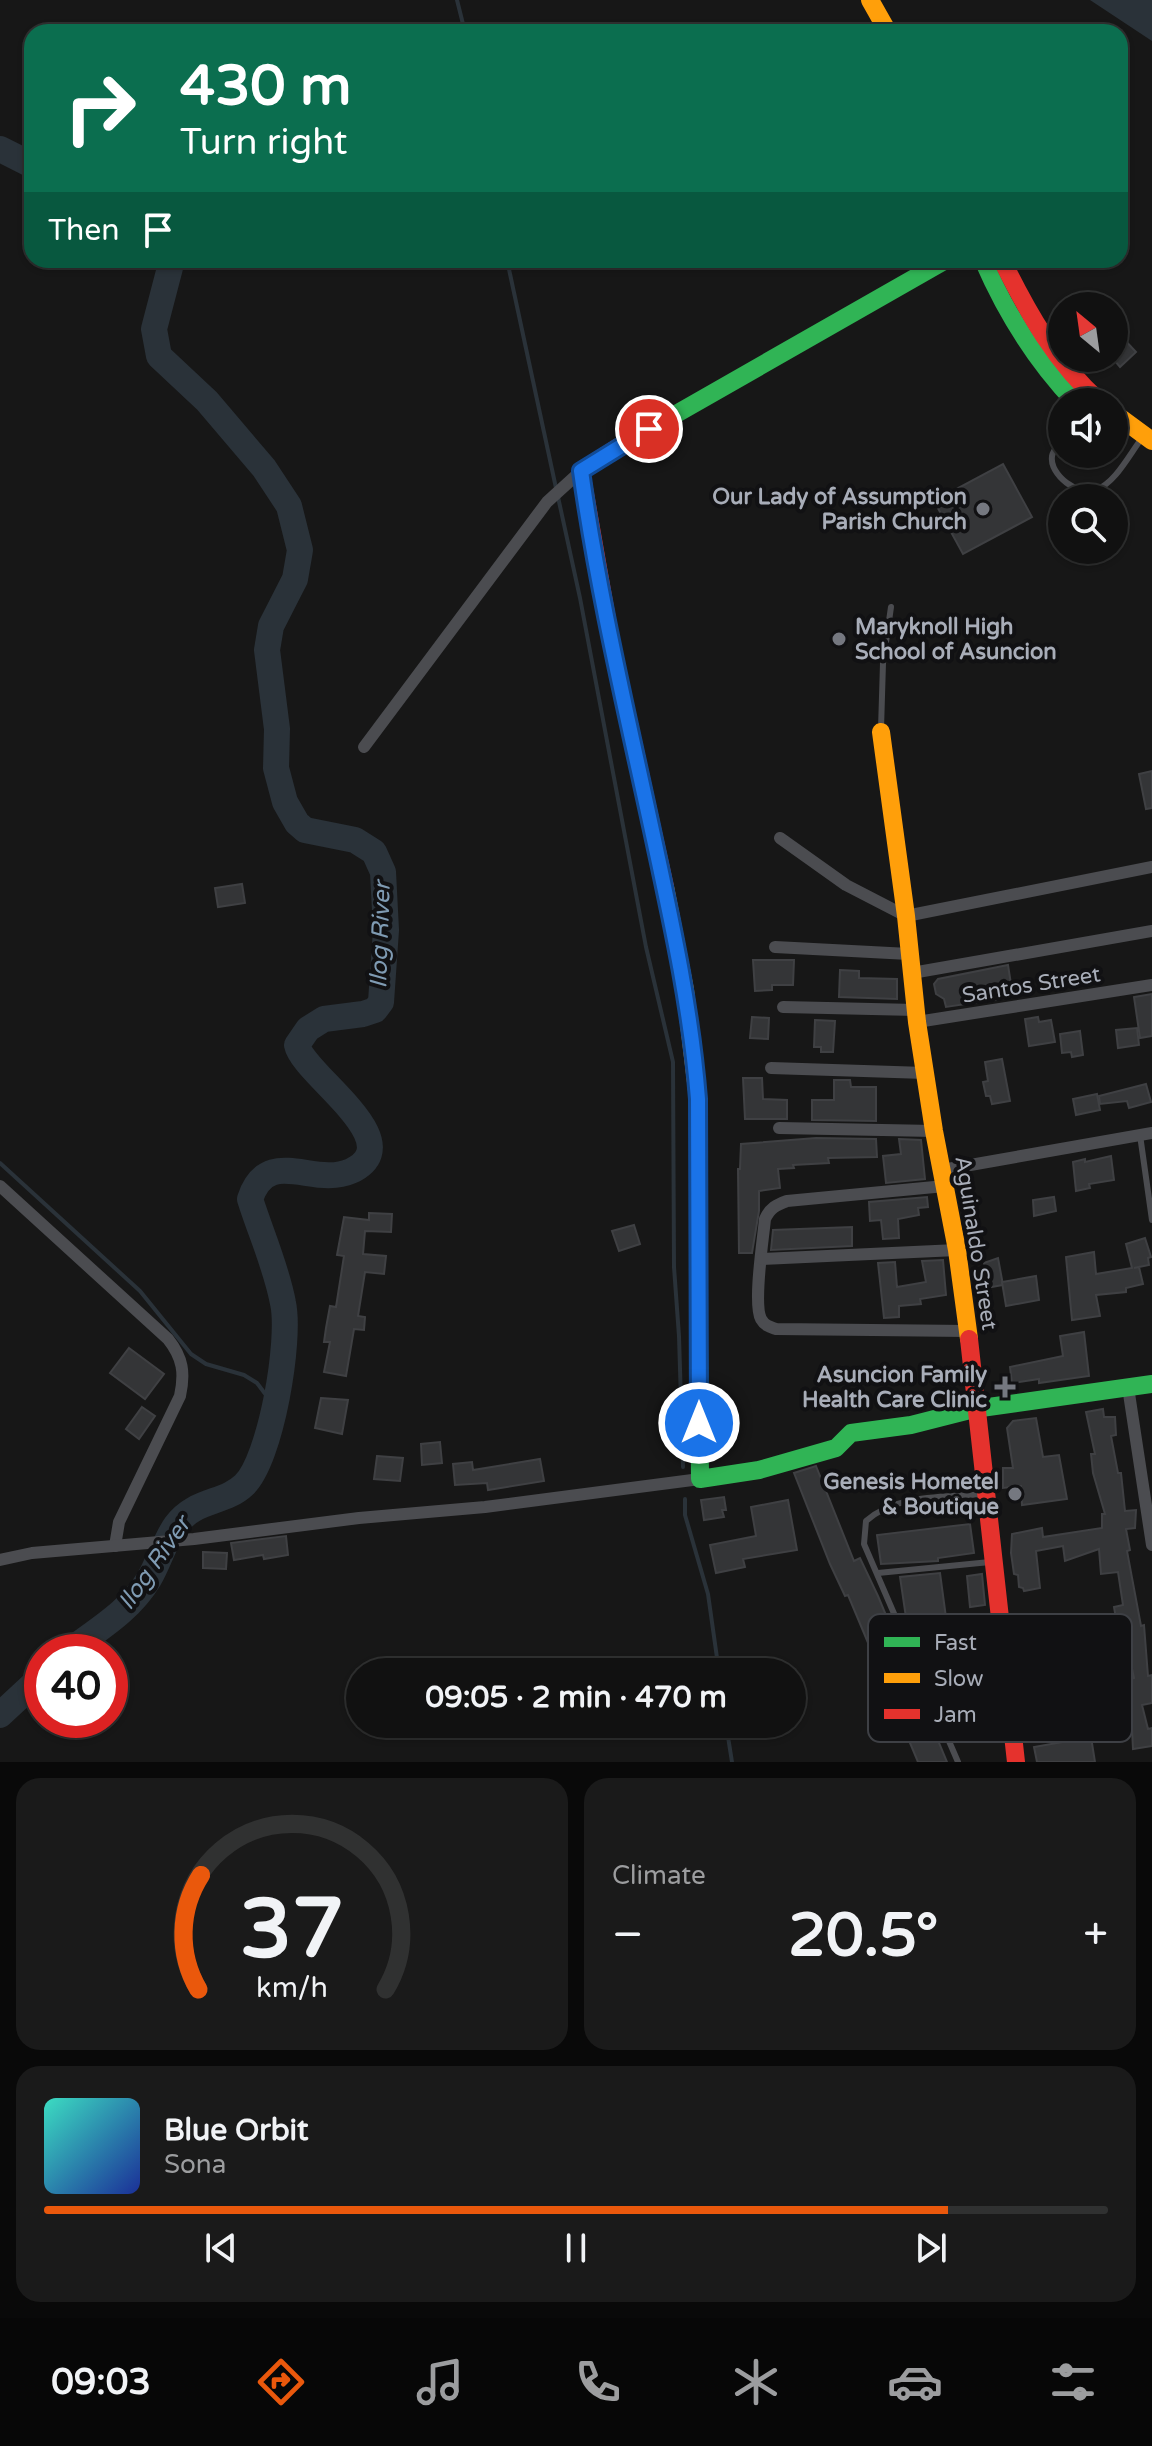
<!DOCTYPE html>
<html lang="en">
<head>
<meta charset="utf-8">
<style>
	:root { --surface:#111; --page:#1a1a1a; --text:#f1f3f6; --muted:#9c9d9f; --line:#303131; --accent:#ea580c }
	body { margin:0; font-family:"Varela Round",sans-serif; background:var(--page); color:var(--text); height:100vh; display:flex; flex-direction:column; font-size:30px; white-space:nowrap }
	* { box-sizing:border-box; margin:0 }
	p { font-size:26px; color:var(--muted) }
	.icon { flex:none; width:44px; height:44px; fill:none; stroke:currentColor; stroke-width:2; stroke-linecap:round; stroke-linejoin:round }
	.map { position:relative; height:1762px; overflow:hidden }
	.sheet { display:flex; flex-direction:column; gap:16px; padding:16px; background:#090909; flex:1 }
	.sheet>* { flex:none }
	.banner { position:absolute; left:24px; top:24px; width:1104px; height:244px; border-radius:24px; box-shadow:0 2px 6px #0004,0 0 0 2px var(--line); background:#0b6e4f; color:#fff; overflow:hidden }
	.needle { width:52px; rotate:331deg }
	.controls { position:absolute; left:1048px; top:292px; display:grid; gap:16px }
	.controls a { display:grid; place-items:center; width:80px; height:80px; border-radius:50%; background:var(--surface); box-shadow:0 2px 6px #0004,0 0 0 2px var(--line); font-size:40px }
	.speed { position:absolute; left:24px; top:1634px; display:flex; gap:16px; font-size:40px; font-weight:700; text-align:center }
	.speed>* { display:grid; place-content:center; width:104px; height:104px; border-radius:50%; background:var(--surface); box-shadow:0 2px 6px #0004,0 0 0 2px var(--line); line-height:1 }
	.speed .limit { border:12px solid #d22; background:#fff; color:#111 }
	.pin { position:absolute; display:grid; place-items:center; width:68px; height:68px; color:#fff; margin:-34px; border:4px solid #fff; border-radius:50%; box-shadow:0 2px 8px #0007 }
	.me { position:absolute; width:88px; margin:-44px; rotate:0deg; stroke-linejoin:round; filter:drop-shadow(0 0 6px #0008) }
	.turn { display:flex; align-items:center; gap:28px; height:168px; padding:0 24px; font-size:36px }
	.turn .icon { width:104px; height:104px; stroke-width:2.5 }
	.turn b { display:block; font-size:56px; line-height:68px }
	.then { display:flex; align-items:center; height:76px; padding:0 24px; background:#0003; gap:16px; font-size:30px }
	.big { font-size:60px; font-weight:800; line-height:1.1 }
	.sheet .widget { flex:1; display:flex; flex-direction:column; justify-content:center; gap:12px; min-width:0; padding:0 28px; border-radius:24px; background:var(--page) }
	.sheet .dial { align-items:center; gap:0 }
	.dial svg { height:208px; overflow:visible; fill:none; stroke:var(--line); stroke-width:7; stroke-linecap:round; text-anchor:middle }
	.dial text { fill:var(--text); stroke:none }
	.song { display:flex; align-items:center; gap:24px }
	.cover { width:96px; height:96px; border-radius:12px; background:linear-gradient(135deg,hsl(170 70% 55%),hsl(230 70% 35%)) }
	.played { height:8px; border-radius:4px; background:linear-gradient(90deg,var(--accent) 85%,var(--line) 85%) }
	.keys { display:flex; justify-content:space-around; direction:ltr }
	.heat { display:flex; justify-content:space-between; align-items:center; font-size:44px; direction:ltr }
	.sheet .tiles { flex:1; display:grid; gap:16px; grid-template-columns:1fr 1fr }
	.widget:last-child { grid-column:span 2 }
	.trip { position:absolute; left:346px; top:1658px; width:460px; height:80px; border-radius:40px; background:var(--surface); box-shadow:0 2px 6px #0004,0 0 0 2px var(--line); font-weight:800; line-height:80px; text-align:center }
	.dock { display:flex; height:128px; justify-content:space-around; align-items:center; background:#070707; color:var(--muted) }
	.dock .icon { width:56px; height:56px }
	.dock .active { color:var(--accent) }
	.dock b { font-size:36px; color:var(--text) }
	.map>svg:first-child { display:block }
	.water { fill:#2a3239 }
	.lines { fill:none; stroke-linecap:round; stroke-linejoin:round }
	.stream { stroke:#2a3239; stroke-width:4 }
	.river { stroke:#2a3239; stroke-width:26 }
	.building { fill:#343537; stroke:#3f4043; stroke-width:2 }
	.lane { stroke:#4b4c50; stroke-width:6 }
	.street { stroke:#4b4c50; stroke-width:12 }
	.fast { stroke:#30b455; stroke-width:18 }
	.slow { stroke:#ff9f0a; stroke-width:18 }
	.jam { stroke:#e5322d; stroke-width:18 }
	.route-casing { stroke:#114b97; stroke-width:20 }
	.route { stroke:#1a73e8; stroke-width:14 }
	.poi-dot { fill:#757880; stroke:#111113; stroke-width:3 }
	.labels { text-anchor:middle; stroke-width:8; stroke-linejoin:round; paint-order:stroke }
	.poi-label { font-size:22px; font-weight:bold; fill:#a8adb8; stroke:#111113; text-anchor:end }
	.street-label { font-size:22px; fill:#a8adb8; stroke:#111113 }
	.water-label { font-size:24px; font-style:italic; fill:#7f9bb3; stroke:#111113 }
	.key { fill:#111113; stroke:#3e4045; stroke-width:2 }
	.key-label { font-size:22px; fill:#a8adb8 }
</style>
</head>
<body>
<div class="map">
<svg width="1152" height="1762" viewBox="0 0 1152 1762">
	<rect width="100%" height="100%" fill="#171717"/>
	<!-- water -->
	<path class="water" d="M 1089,0 L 1152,0 L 1152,41 L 1090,0 Z"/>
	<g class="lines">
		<!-- stream -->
		<g class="stream">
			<path d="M 457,0 L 465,32"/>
			<path d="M 507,260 L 556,488"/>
			<path d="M 558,497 L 580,598 L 646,947 L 673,1062 L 674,1267 L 679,1336 L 683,1467"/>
			<path d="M 0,1163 L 140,1291 L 191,1354 L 206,1364 L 244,1375 L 257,1383 L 275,1407"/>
			<path d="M 685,1499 L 685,1515 L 708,1594 L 719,1672"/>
			<path d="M 726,1724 L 732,1762"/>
		</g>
		<!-- river -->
		<g class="river">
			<path d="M 0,149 L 32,165"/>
			<path d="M 68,1652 C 98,1629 129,1612 149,1579 C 159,1562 165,1540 176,1525 C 195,1499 224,1504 244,1485 C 271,1459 291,1340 283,1303 C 276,1266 261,1234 250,1199 C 268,1145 313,1188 351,1171 C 413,1142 303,1075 297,1045 L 308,1029 L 324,1019 L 363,1014 L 375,1010 L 381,1002 L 386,930 L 383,872 L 374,852 L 355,840 L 305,830 L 297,823 L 285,802 L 276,768 L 277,729 L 267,650 L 271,626 L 295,579 L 300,550 L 289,506 L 264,468 L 207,401 L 159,356 L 154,329 L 172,260"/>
			<path d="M 0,1715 L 42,1676"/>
		</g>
	</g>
	<!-- building -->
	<g class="building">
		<path d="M 1122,337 L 1136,352 L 1120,367 L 1114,360 L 1114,345 Z"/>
		<path d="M 1003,464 L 1032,517 L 963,554 L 934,501 Z"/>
		<path d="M 1152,771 L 1152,808 L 1146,809 L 1139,774 Z"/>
		<path d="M 242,884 L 245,903 L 218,907 L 215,888 Z"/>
		<path d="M 753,960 L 794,960 L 793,985 L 772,985 L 772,990 L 755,991 Z"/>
		<path d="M 1008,965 L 1013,997 L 946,1007 L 944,999 L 936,994 L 934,984 L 938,979 Z"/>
		<path d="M 840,970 L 859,971 L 859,978 L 897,979 L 897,999 L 839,997 Z"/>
		<path d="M 1152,994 L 1152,1036 L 1140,1038 L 1134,997 Z"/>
		<path d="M 752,1017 L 769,1018 L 768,1039 L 750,1038 Z"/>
		<path d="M 1038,1017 L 1039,1022 L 1051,1020 L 1055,1042 L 1029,1046 L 1025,1019 Z"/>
		<path d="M 815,1020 L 835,1021 L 833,1052 L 821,1052 L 821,1047 L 814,1047 Z"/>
		<path d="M 1137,1028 L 1139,1045 L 1118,1048 L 1116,1030 Z"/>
		<path d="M 1080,1031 L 1083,1055 L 1072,1057 L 1071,1052 L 1062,1053 L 1060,1034 Z"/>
		<path d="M 1002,1059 L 1010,1101 L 992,1104 L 990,1096 L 986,1096 L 983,1082 L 988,1081 L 985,1062 Z"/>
		<path d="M 743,1078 L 762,1078 L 763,1099 L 787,1100 L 787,1119 L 745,1119 Z"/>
		<path d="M 834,1080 L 850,1080 L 851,1087 L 876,1087 L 876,1121 L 812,1120 L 812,1100 L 834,1100 Z"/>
		<path d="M 1146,1084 L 1151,1102 L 1129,1108 L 1127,1101 L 1100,1104 L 1099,1096 Z"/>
		<path d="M 1097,1094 L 1100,1110 L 1076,1115 L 1073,1099 Z"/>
		<path d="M 816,1138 L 876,1139 L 877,1157 L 828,1158 L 829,1163 L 793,1165 L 794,1168 L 778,1169 L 780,1188 L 759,1191 L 759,1211 L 752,1253 L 739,1253 L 738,1169 L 740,1169 L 741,1144 Z"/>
		<path d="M 899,1139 L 921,1140 L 925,1179 L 886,1183 L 883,1156 L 901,1154 Z"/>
		<path d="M 1111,1156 L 1114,1180 L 1089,1184 L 1090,1188 L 1076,1191 L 1073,1162 L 1085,1159 L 1085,1162 Z"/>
		<path d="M 927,1197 L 928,1207 L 918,1208 L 919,1215 L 898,1219 L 899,1238 L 883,1239 L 881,1220 L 870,1221 L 869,1202 Z"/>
		<path d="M 1054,1197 L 1056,1211 L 1034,1216 L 1033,1200 Z"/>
		<path d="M 369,1213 L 392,1214 L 391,1232 L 365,1231 L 363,1254 L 386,1256 L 384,1274 L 365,1272 L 358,1316 L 365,1317 L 364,1330 L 354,1329 L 346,1376 L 324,1372 L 330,1342 L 324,1342 L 326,1328 L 330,1306 L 336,1307 L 344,1256 L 337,1255 L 344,1217 L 369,1220 Z"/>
		<path d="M 634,1225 L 640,1244 L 619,1251 L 612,1231 Z"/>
		<path d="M 852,1227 L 852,1246 L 771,1250 L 773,1230 Z"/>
		<path d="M 1145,1238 L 1151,1257 L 1148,1258 L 1149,1265 L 1134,1268 L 1139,1267 L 1143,1284 L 1126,1288 L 1126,1292 L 1096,1295 L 1100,1316 L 1072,1320 L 1066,1257 L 1094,1252 L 1096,1274 L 1132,1268 L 1126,1244 Z"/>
		<path d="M 998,1258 L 1003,1285 L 986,1288 L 984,1263 Z"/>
		<path d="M 943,1260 L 946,1295 L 920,1299 L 921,1304 L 899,1306 L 899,1317 L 884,1318 L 878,1263 L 895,1262 L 897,1287 L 926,1282 L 922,1261 Z"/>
		<path d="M 1036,1276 L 1039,1300 L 1006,1306 L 1002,1282 Z"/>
		<path d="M 1084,1332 L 1089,1376 L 1039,1383 L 1039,1379 L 1012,1383 L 1010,1367 L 1063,1356 L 1060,1336 Z"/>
		<path d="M 129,1348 L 164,1374 L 145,1399 L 110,1373 Z"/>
		<path d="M 321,1398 L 348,1400 L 342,1434 L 315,1428 Z"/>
		<path d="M 142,1407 L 155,1416 L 139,1439 L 126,1429 Z"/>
		<path d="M 1103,1409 L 1104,1417 L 1115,1417 L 1116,1435 L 1111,1436 L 1118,1473 L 1121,1473 L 1125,1511 L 1136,1510 L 1135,1528 L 1126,1529 L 1130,1550 L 1127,1551 L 1141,1626 L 1144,1625 L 1148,1676 L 1152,1675 L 1152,1703 L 1142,1705 L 1148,1729 L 1152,1728 L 1152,1746 L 1133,1749 L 1132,1729 L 1118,1731 L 1115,1709 L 1033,1716 L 1033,1693 L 1081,1689 L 1082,1684 L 1096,1683 L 1097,1698 L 1132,1691 L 1130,1679 L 1134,1678 L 1128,1650 L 1118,1653 L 1115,1631 L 1118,1630 L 1114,1607 L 1123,1605 L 1118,1572 L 1101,1574 L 1099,1549 L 1065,1561 L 1063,1546 L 1036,1551 L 1040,1588 L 1024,1591 L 1023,1588 L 1019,1587 L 1018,1575 L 1014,1574 L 1011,1553 L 1012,1534 L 1042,1528 L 1043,1537 L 1102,1528 L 1102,1514 L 1105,1514 L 1093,1473 L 1091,1454 L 1095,1454 L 1086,1412 Z"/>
		<path d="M 1036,1418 L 1043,1457 L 1059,1455 L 1067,1499 L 1022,1505 L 1021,1486 L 1003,1488 L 1003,1468 L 1013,1468 L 1007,1428 L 1013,1421 Z"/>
		<path d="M 440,1442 L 442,1463 L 422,1465 L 421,1444 Z"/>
		<path d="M 377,1456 L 403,1458 L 400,1481 L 374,1479 Z"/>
		<path d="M 540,1459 L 544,1481 L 488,1490 L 487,1483 L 455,1485 L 453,1464 L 472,1462 L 473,1470 Z"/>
		<path d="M 816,1466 L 854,1561 L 860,1558 L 878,1596 L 947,1762 L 918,1762 L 848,1595 L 845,1596 L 830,1564 L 794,1473 Z"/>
		<path d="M 724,1497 L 726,1510 L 722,1510 L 724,1517 L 704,1520 L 701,1500 Z"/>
		<path d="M 788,1500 L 797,1550 L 743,1559 L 745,1567 L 716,1573 L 710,1545 L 756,1536 L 751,1507 Z"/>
		<path d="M 970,1524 L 974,1553 L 938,1558 L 938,1561 L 881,1564 L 877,1535 Z"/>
		<path d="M 286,1536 L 288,1555 L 264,1559 L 263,1555 L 234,1560 L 231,1543 Z"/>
		<path d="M 203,1552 L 227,1553 L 226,1569 L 203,1568 Z"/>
		<path d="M 940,1573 L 947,1625 L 908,1631 L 900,1577 Z"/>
		<path d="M 982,1574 L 985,1605 L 970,1607 L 967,1576 Z"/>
		<path d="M 1091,1737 L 1095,1762 L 1037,1762 L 1034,1747 Z"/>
	</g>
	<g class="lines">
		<!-- lane -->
		<g class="lane">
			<path d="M 1062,440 C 1058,445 1053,450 1052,456 C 1049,475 1079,497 1096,490 C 1116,482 1129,455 1142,438"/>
			<path d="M 881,729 L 883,663 L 891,607"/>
			<path d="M 1140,1135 L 1152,1220"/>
			<path d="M 878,1573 L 990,1562"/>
			<path d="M 910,1649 L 997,1635"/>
			<path d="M 958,1762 L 864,1544 L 866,1521 C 896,1494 942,1498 980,1494"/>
		</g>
		<!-- street -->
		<g class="street">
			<path d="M 364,747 L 547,502 L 581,471"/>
			<path d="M 780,838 L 846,885 L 906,916 L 1152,867"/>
			<path d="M 775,947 L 909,954"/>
			<path d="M 912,973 L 1152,931"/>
			<path d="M 783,1007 L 916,1010"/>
			<path d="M 917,1022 L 1152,985"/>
			<path d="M 771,1068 L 925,1073"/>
			<path d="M 779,1128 L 934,1131"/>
			<path d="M 942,1170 L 1152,1133"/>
			<path d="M 0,1186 L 168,1339 C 183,1358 185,1373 180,1396 L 119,1522 L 115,1546"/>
			<path d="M 945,1186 L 787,1201 C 776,1205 770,1208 765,1219 C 763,1240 753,1304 761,1319 C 765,1326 770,1327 776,1329 L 968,1331"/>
			<path d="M 762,1259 L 957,1250"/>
			<path d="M 1128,1387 L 1152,1545"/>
			<path d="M 0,1560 L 32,1553 L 194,1539 L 359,1518 L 485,1507 L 700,1479"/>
		</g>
		<!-- fast -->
		<g class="fast">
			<path d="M 983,260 C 1006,313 1035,360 1075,402"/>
			<path d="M 620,446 L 946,260"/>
			<path d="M 699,1348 L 700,1479 L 759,1470 L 836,1448 L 851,1433 L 911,1425 L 974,1409 L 1152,1384"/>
		</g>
		<!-- slow -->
		<g class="slow">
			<path d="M 870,0 L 888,32"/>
			<path d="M 1114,413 L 1152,441"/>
			<path d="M 881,732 L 906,916 L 917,1022 L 934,1131 L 957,1250 L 969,1339"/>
			<path d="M 665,887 L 685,990 L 698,1099 L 699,1348"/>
		</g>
		<!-- jam -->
		<g class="jam">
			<path d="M 1002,260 C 1028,313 1056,363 1100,402"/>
			<path d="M 620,446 L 581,471 L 611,642 L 665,887"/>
			<path d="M 969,1339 L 1016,1762"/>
		</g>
	</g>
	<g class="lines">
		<defs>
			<path id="route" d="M 649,429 L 581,471 C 598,593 627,714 653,835 C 672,923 691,1009 698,1099 L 699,1423"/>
		</defs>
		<!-- route casing -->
		<use href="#route" class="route-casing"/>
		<!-- route -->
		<use href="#route" class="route"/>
	</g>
	<!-- markers -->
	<g class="poi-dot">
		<circle cx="983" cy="509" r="8"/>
		<circle cx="839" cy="639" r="8"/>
		<path d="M1001 1375h8v8h8v8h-8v8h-8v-8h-8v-8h8z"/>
		<circle cx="1015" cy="1494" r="8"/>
	</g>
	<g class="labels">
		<!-- poi labels -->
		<g class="poi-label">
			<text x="967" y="504">Our Lady of Assumption<tspan x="967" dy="25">Parish Church</tspan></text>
			<text x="855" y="634" text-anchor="start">Maryknoll High<tspan x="855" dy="25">School of Asuncion</tspan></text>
			<text x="987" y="1382">Asuncion Family<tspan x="987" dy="25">Health Care Clinic</tspan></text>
			<text x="999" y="1489">Genesis Hometel<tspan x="999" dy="25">&amp; Boutique</tspan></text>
		</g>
		<!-- street labels -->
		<g class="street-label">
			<text transform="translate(1031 984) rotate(-9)" y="8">Santos Street</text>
			<text transform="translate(977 1243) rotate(81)" y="8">Aguinaldo Street</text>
		</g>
		<!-- water labels -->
		<g class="water-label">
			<text transform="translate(380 935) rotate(-88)" y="8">Ilog River</text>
			<text transform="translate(154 1563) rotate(-55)" y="8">Ilog River</text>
		</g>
	</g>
	<!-- legend -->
	<rect x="868" y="1614" width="264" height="128" rx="12" class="key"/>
	<rect x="884" y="1637" width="36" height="10" fill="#30b455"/>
	<rect x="884" y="1673" width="36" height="10" fill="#ff9f0a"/>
	<rect x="884" y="1709" width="36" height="10" fill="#e5322d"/>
	<g class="key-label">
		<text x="934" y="1650">Fast</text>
		<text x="934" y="1686">Slow</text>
		<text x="934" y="1722">Jam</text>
	</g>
</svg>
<div class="controls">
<a><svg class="needle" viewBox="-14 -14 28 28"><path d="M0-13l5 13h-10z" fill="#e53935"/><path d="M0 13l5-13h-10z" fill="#9c9d9f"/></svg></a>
<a><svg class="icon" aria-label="sound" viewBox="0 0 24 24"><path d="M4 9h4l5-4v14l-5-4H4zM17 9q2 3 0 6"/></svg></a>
<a><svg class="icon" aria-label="search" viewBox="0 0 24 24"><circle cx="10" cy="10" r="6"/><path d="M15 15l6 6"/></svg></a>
</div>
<div class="speed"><div class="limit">40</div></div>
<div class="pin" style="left:649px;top:429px;background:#d93025"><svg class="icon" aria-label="arrive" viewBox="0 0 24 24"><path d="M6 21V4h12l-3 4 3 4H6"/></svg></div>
<svg class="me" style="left:699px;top:1423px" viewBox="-20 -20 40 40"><circle r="17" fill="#1a73e8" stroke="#fff" stroke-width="3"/><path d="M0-11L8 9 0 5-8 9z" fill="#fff"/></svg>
<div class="trip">09:05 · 2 min · 470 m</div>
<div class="banner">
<div class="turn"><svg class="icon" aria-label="right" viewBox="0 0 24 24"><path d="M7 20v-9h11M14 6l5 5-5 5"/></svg><div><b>430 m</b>Turn right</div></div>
<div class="then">Then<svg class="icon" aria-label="arrive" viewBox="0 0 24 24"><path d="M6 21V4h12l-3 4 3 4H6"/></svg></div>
</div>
</div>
<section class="sheet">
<div class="tiles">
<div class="widget dial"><svg viewBox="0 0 100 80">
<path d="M14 69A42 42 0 1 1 86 69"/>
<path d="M14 69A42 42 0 0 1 15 25" stroke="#ea580c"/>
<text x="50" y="56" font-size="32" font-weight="700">37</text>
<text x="50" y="72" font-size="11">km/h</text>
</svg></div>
<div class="widget"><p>Climate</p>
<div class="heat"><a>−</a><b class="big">20.5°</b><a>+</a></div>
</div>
<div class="widget">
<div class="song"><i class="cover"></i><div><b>Blue Orbit</b><p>Sona</p></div></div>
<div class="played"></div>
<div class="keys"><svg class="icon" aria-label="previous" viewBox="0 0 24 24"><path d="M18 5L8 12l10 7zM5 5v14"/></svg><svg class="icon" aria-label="pause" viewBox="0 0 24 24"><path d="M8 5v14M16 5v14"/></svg><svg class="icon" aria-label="next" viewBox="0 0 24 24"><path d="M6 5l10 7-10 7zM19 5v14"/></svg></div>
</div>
</div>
</section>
<nav class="dock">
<b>09:03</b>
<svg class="icon active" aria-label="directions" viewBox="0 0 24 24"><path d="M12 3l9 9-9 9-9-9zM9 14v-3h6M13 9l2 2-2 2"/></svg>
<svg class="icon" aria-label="music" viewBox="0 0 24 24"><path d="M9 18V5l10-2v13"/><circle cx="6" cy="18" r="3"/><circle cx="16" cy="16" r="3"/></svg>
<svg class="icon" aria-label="phone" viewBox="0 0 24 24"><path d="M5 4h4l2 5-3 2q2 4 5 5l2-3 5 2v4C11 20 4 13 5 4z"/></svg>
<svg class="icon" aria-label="climate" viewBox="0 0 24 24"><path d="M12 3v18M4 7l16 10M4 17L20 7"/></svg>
<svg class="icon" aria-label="car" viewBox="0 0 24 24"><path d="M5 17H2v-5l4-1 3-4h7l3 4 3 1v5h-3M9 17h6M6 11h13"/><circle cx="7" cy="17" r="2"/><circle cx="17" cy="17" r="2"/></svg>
<svg class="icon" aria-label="filters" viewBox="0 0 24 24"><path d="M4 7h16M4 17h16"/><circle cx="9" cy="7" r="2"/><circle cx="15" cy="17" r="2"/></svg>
</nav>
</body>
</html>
